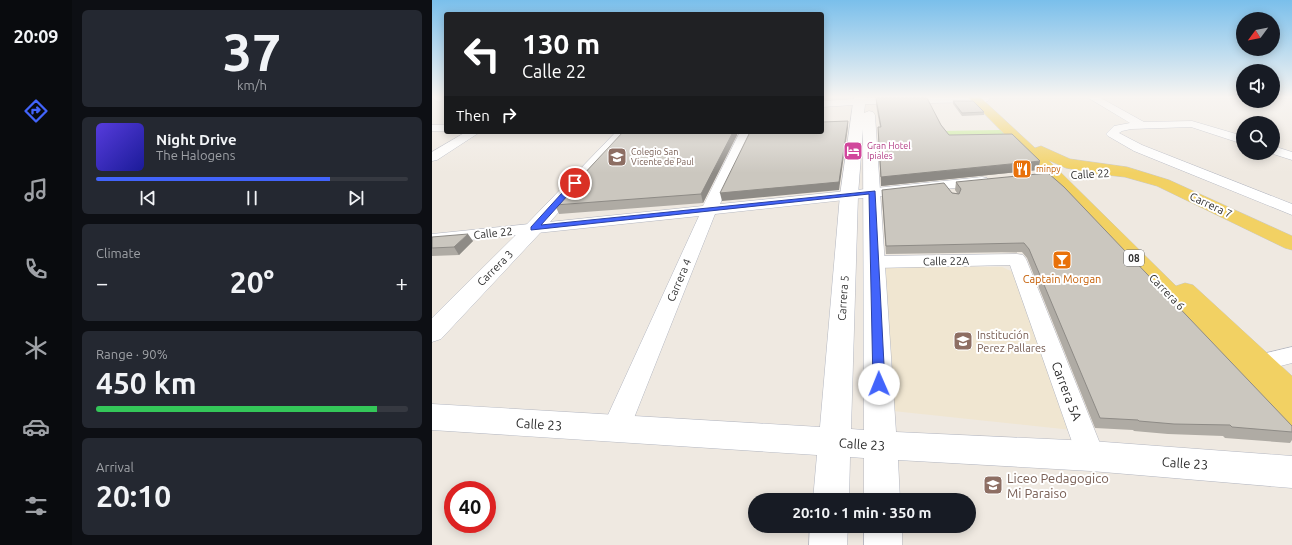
<!DOCTYPE html>
<html lang="en">
<head>
<meta charset="utf-8">
<style>
	:root { --surface:#171b24; --page:#242831; --text:#f1f3f6; --muted:#9ea1a6; --line:#363941; --accent:#4264fb }
	body { margin:0; font-family:Ubuntu,sans-serif; background:var(--page); color:var(--text); height:100vh; display:flex; flex-direction:column; font-size:15px; white-space:nowrap }
	* { box-sizing:border-box; margin:0 }
	p { font-size:13px; color:var(--muted) }
	.icon { flex:none; width:22px; height:22px; fill:none; stroke:currentColor; stroke-width:2; stroke-linecap:round; stroke-linejoin:round }
	.map { position:relative; flex:1; overflow:hidden }
	.panel { display:flex; flex-direction:column; gap:10px; padding:10px; background:#0d0f14; width:360px }
	.panel>* { flex:none }
	.banner { position:absolute; left:12px; top:12px; width:380px; height:122px; border-radius:4px; box-shadow:0 2px 10px #0003; background:#202124; color:#fff; overflow:hidden }
	.needle { width:26px; rotate:238deg }
	.fabs { position:absolute; left:804px; top:12px; display:grid; gap:8px }
	.fabs a { display:grid; place-items:center; width:44px; height:44px; border-radius:50%; background:var(--surface); box-shadow:0 2px 10px #0003; font-size:20px }
	.speed { position:absolute; left:12px; top:481px; display:flex; gap:8px; font-size:20px; font-weight:700; text-align:center }
	.speed>* { display:grid; place-content:center; width:52px; height:52px; border-radius:50%; background:var(--surface); box-shadow:0 2px 10px #0003; line-height:1 }
	.speed .limit { border:6px solid #d22; background:#fff; color:#111 }
	.pin { position:absolute; display:grid; place-items:center; width:34px; height:34px; color:#fff; margin:-17px; border:2px solid #fff; border-radius:50%; box-shadow:0 1px 4px #0007 }
	.me { position:absolute; width:44px; margin:-22px; rotate:359deg; stroke-linejoin:round; filter:drop-shadow(0 0 3px #0008) }
	.turn { display:flex; align-items:center; gap:14px; height:84px; padding:0 12px; font-size:18px }
	.turn .icon { width:52px; height:52px; stroke-width:2.5 }
	.turn b { display:block; font-size:28px; line-height:34px }
	.then { display:flex; align-items:center; height:38px; padding:0 12px; background:#0003; gap:8px; font-size:15px }
	.big { font-size:30px; font-weight:600; line-height:1.1 }
	.panel .card { flex:1; display:flex; flex-direction:column; justify-content:center; gap:6px; min-width:0; padding:0 14px; border-radius:6px; background:var(--page) }
	.panel .dial { align-items:center; gap:0 }
	.dial b { font-size:52px; line-height:1 }
	.song { display:flex; align-items:center; gap:12px }
	.cover { width:48px; height:48px; border-radius:6px; background:linear-gradient(135deg,hsl(250 70% 55%),hsl(240 70% 35%)) }
	.played { height:4px; border-radius:2px; background:linear-gradient(90deg,var(--accent) 75%,var(--line) 75%) }
	.keys { display:flex; justify-content:space-around; direction:ltr }
	.heat { display:flex; justify-content:space-between; align-items:center; font-size:22px; direction:ltr }
	.charge { height:6px; border-radius:3px; background:linear-gradient(90deg,#34c759 90%,var(--line) 0) }
	.trip { position:absolute; left:316px; top:493px; width:228px; height:40px; border-radius:20px; background:var(--surface); box-shadow:0 2px 10px #0003; font-weight:600; line-height:40px; text-align:center }
	main { display:flex; flex:1; min-height:0 }
	.tabs { display:flex; flex-direction:column; width:72px; justify-content:space-around; align-items:center; background:#090b0e; color:var(--muted) }
	.tabs .icon { width:28px; height:28px }
	.tabs .current { color:var(--accent) }
	.tabs b { font-size:18px; color:var(--text) }
	.map>svg:first-child { display:block }
	.education { fill:#f0e6d1 }
	.pitch { fill:#c9ec9a }
	.lines { fill:none; stroke-linecap:round; stroke-linejoin:round }
	.minor-casing { stroke:#b4b7c1; stroke-width:1 }
	.tertiary-casing { stroke:#b4b7c1; stroke-width:1 }
	.primary-casing { stroke:#c9c9c9; stroke-width:1 }
	.minor { fill:#fff; fill-rule:evenodd }
	.tertiary { fill:#fff; fill-rule:evenodd }
	.primary { fill:#f2d163; fill-rule:evenodd }
	.wall { fill:#afaba4 }
	.shaded-wall { fill:#8e8b86 }
	.building { fill:#cbc7bf; stroke:#8e8b86 }
	.route { fill:#4264fb; stroke:#2b41a3 }
	.labels { text-anchor:middle; stroke-width:4; stroke-linejoin:round; paint-order:stroke }
	.far-hotel-label { font-size:9px; fill:#b23c85; stroke:#fff; text-anchor:start }
	.far-education-label { font-size:9px; fill:#785e54; stroke:#fff; text-anchor:start }
	.far-food-label { font-size:9px; fill:#c56008; stroke:#fff; text-anchor:start }
	.shield { fill:#fff; stroke:#6d6d6d; stroke-width:1 }
	.shield-label { font-size:10px; font-weight:bold; fill:#2e2e2e }
	.street-label { font-size:11px; fill:#2e2e2e; stroke:#fff }
	.food-label { font-size:11px; fill:#c56008; stroke:#fff }
	.education-label { font-size:11px; fill:#785e54; stroke:#fff; text-anchor:start }
	.near-street-label { font-size:13px; fill:#2e2e2e; stroke:#fff }
	.near-education-label { font-size:13px; fill:#785e54; stroke:#fff; text-anchor:start }
</style>
</head>
<body>
<main>
<nav class="tabs">
<b>20:09</b>
<svg class="icon current" aria-label="directions" viewBox="0 0 24 24"><path d="M12 3l9 9-9 9-9-9zM9 14v-3h6M13 9l2 2-2 2"/></svg>
<svg class="icon" aria-label="music" viewBox="0 0 24 24"><path d="M9 18V5l10-2v13"/><circle cx="6" cy="18" r="3"/><circle cx="16" cy="16" r="3"/></svg>
<svg class="icon" aria-label="phone" viewBox="0 0 24 24"><path d="M5 4h4l2 5-3 2q2 4 5 5l2-3 5 2v4C11 20 4 13 5 4z"/></svg>
<svg class="icon" aria-label="climate" viewBox="0 0 24 24"><path d="M12 3v18M4 7l16 10M4 17L20 7"/></svg>
<svg class="icon" aria-label="car" viewBox="0 0 24 24"><path d="M5 17H2v-5l4-1 3-4h7l3 4 3 1v5h-3M9 17h6M6 11h13"/><circle cx="7" cy="17" r="2"/><circle cx="17" cy="17" r="2"/></svg>
<svg class="icon" aria-label="filters" viewBox="0 0 24 24"><path d="M4 7h16M4 17h16"/><circle cx="9" cy="7" r="2"/><circle cx="15" cy="17" r="2"/></svg>
</nav>
<section class="panel">
<div class="card dial"><b>37</b><p>km/h</p></div>
<div class="card">
<div class="song"><i class="cover"></i><div><b>Night Drive</b><p>The Halogens</p></div></div>
<div class="played"></div>
<div class="keys"><svg class="icon" aria-label="previous" viewBox="0 0 24 24"><path d="M18 5L8 12l10 7zM5 5v14"/></svg><svg class="icon" aria-label="pause" viewBox="0 0 24 24"><path d="M8 5v14M16 5v14"/></svg><svg class="icon" aria-label="next" viewBox="0 0 24 24"><path d="M6 5l10 7-10 7zM19 5v14"/></svg></div>
</div>
<div class="card"><p>Climate</p>
<div class="heat"><a>−</a><b class="big">20°</b><a>+</a></div>
</div>
<div class="card"><p>Range · 90%</p><b class="big">450 km</b><div class="charge"></div></div>
<div class="card"><p>Arrival</p><b class="big">20:10</b></div>
</section>
<div class="map">
<svg width="860" height="545" viewBox="0 0 860 545">
	<rect width="100%" height="100%" fill="#efe9e1"/>
	<!-- education -->
	<path class="education" d="M 451,266 L 570,267 L 581,272 L 640,430 L 461,411 Z"/>
	<!-- pitch -->
	<path class="pitch" d="M 568,130 L 580,141 L 518,143 L 509,131 Z"/>
	<g class="lines">
		<defs>
			<g id="minor">
				<path d="M 1,97 L 11,97 L 12,99 L 7,102 L 4,101 Z"/>
				<path d="M 557,97 L 558,99 L 556,101 L 553,102 L 437,104 L 390,107 L 390,101 L 437,98 Z"/>
				<path d="M 655,97 L 667,97 L 712,122 L 760,121 L 811,136 L 811,144 L 759,127 L 699,129 L 690,131 L 687,133 L 710,145 L 860,204 L 860,215 L 702,151 L 676,136 L 674,134 L 682,126 L 698,123 Z"/>
				<rect x="0" y="125" width="14" height="6"/>
				<path d="M 34,132 L 48,132 L 5,160 L 0,161 L 0,152 Z"/>
				<path d="M 308,132 L 320,132 L 288,204 L 550,177 L 555,178 L 557,181 L 555,184 L 550,185 L 283,214 L 198,428 L 194,436 L 184,440 L 174,436 L 170,428 L 267,216 L 0,244 L 0,234 L 271,206 Z"/>
				<path d="M 841,146 L 860,152 L 860,160 L 838,153 L 841,153 Z"/>
				<path d="M 585,254 L 591,255 L 594,259 L 673,456 L 669,465 L 659,469 L 649,465 L 645,456 L 578,265 L 443,268 L 436,266 L 434,262 L 436,258 L 443,256 Z"/>
				<path d="M 860,347 L 860,363 L 817,374 L 809,371 L 805,365 L 809,359 Z"/>
			</g>
			<g id="tertiary">
				<path d="M 422,97 L 434,97 L 432,113 L 437,111 L 441,112 L 443,115 L 464,432 L 659,441 L 860,456 L 860,488 L 659,471 L 466,460 L 468,500 L 432,500 L 432,458 L 418,457 L 417,500 L 381,500 L 385,455 L 0,430 L 0,404 L 388,427 L 408,195 ZM 431,129 L 432,430 L 419,429 L 426,195 Z"/>
				<path d="M 184,132 L 198,132 L 109,232 L 9,339 L 0,342 L 0,318 L 95,224 Z"/>
				<path d="M 378,526 L 416,526 L 415,545 L 377,545 Z"/>
				<rect x="432" y="526" width="38" height="19"/>
			</g>
			<path id="primary" d="M 536,97 L 548,97 L 603,148 L 609,146 L 638,159 L 695,167 L 737,180 L 860,236 L 860,250 L 853,248 L 725,186 L 693,177 L 666,174 L 634,168 L 616,160 L 744,286 L 753,283 L 761,285 L 860,376 L 860,434 L 849,430 L 615,177 Z"/>
		</defs>
		<!-- minor casing -->
		<use href="#minor" class="minor-casing"/>
		<!-- tertiary casing -->
		<use href="#tertiary" class="tertiary-casing"/>
		<!-- primary casing -->
		<use href="#primary" class="primary-casing"/>
		<!-- minor -->
		<use href="#minor" class="minor"/>
		<!-- tertiary -->
		<use href="#tertiary" class="tertiary"/>
		<!-- primary -->
		<use href="#primary" class="primary"/>
	</g>
	<!-- wall -->
	<g class="wall">
		<path d="M 444,98 L 509,125 L 517,135 L 608,161 L 606,170 L 449,186 L 446,134 L 446,127 L 448,127 L 444,105 Z"/>
		<path d="M 521,101 L 552,112 L 552,115 L 530,116 L 521,104 Z"/>
		<path d="M 191,132 L 305,132 L 305,135 L 271,203 L 127,214 L 123,205 Z"/>
		<path d="M 524,182 L 860,426 L 860,440 L 858,443 L 793,438 L 791,436 L 736,434 L 702,431 L 701,430 L 663,428 L 595,258 L 590,252 L 454,254 L 450,198 L 450,190 L 525,193 L 523,190 Z"/>
		<path d="M 0,237 L 41,241 L 27,255 L 0,256 Z"/>
	</g>
	<!-- shaded-wall -->
	<g class="shaded-wall">
		<path d="M 416,121 L 416,127 L 407,190 L 290,201 L 288,193 Z"/>
		<path d="M 300,132 L 305,132 L 305,135 L 271,203 L 269,194 Z"/>
		<path d="M 608,161 L 606,170 L 449,186 L 449,177 Z"/>
		<path d="M 36,234 L 41,241 L 27,255 L 22,247 Z"/>
	</g>
	<!-- building -->
	<g class="building">
		<path d="M 444,98 L 495,98 L 509,125 L 517,135 L 580,134 L 608,161 L 449,177 L 446,127 L 449,127 Z"/>
		<path d="M 521,101 L 541,101 L 552,112 L 530,113 Z"/>
		<path d="M 416,121 L 407,182 L 288,193 L 318,132 L 390,132 L 390,122 Z"/>
		<path d="M 191,132 L 301,132 L 269,194 L 123,205 Z"/>
		<path d="M 616,173 L 632,187 L 860,426 L 860,432 L 800,427 L 798,425 L 742,424 L 707,421 L 706,420 L 668,418 L 597,249 L 592,243 L 454,246 L 450,190 L 512,183 L 520,193 L 527,194 L 529,189 L 524,182 Z"/>
		<path d="M 36,234 L 22,247 L 0,248 L 0,237 Z"/>
	</g>
	<!-- sky -->
	<linearGradient id="sky" x2="0" y2="1"><stop stop-color="#7abfeb"/><stop offset="0.56" stop-color="#f8f5f2"/><stop offset="1" stop-color="#f8f5f2" stop-opacity="0"/></linearGradient>
	<rect width="860" height="173" fill="url(#sky)"/>
	<!-- route -->
	<path class="route" d="M 143,181 L 145,182 L 145,185 L 109,225 L 443,191 L 453,384 L 451,387 L 447,389 L 442,387 L 441,384 L 437,194 L 99,230 L 99,227 L 140,182 Z"/>
	<!-- icons -->
	<defs>
		<symbol id="hotel-square" viewBox="-11 -11 22 22"><rect x="-9" y="-9" width="18" height="18" rx="4" fill="#d1479c" stroke="#fff"/><path d="M-6-4.5h1.5V1H6V5H4.5V3h-9V5H-6ZM-4 0a1.8 1.8 0 1 1 3.6 0ZM.5 0V-2.5h3Q6-2.5 6 0Z" fill="#fff"/></symbol>
		<symbol id="school-square" viewBox="-11 -11 22 22"><rect x="-9" y="-9" width="18" height="18" rx="4" fill="#8d6e63" stroke="#fff"/><path d="M0-5L7-2L0 1L-7-2ZM-4 1L0 2.5L4 1V4Q0 6-4 4Z" fill="#fff"/></symbol>
		<symbol id="restaurant-square" viewBox="-11 -11 22 22"><rect x="-9" y="-9" width="18" height="18" rx="4" fill="#e8710a" stroke="#fff"/><path d="M-5-6h1v4h1v-4h1v4h1v-4h1v5L-1.5 .5V6h-2V.5L-5-1ZM5-6V6H3V1.5H1.5Q1.5-4 5-6Z" fill="#fff"/></symbol>
		<symbol id="bar-square" viewBox="-11 -11 22 22"><rect x="-9" y="-9" width="18" height="18" rx="4" fill="#e8710a" stroke="#fff"/><path d="M-6-5H6L.8 .8V4.5H3.5V6h-7V4.5H-.8V.8Z" fill="#fff"/></symbol>
	</defs>
	<g fill-rule="evenodd">
		<use href="#hotel-square" x="410" y="140" width="22" height="22"/>
		<use href="#school-square" x="174" y="146" width="22" height="22"/>
		<use href="#restaurant-square" x="579" y="158" width="22" height="22"/>
		<use href="#bar-square" x="619" y="249" width="22" height="22"/>
		<use href="#school-square" x="520" y="330" width="22" height="22"/>
		<use href="#school-square" x="550" y="474" width="22" height="22"/>
	</g>
	<g class="labels">
		<!-- far-hotel labels -->
		<g class="far-hotel-label">
			<text x="435" y="149">Gran Hotel<tspan x="435" dy="10">Ipiales</tspan></text>
		</g>
		<!-- far-education labels -->
		<g class="far-education-label">
			<text x="199" y="155">Colegio San<tspan x="199" dy="10">Vicente de Paul</tspan></text>
		</g>
		<!-- far-food labels -->
		<g class="far-food-label">
			<text x="604" y="172">minpy</text>
		</g>
		<!-- shield labels -->
		<rect class="shield" x="692" y="250" width="20" height="16" rx="3"/>
		<g class="shield-label">
			<text x="702" y="262">08</text>
		</g>
		<!-- street labels -->
		<g class="street-label">
			<text transform="translate(658 174) rotate(-3)" y="4">Calle 22</text>
			<text transform="translate(779 205) rotate(25)" y="4">Carrera 7</text>
			<text transform="translate(61 233) rotate(-6)" y="4">Calle 22</text>
			<text transform="translate(514 261) rotate(-1)" y="4">Calle 22A</text>
			<text transform="translate(63 268) rotate(-45)" y="4">Carrera 3</text>
			<text transform="translate(247 280) rotate(-67)" y="4">Carrera 4</text>
			<text transform="translate(735 292) rotate(46)" y="4">Carrera 6</text>
			<text transform="translate(411 298) rotate(-86)" y="4">Carrera 5</text>
		</g>
		<!-- food labels -->
		<g class="food-label">
			<text x="630" y="283">Captain Morgan</text>
		</g>
		<!-- education labels -->
		<g class="education-label">
			<text x="545" y="339">Institución<tspan x="545" dy="13">Perez Pallares</tspan></text>
		</g>
		<!-- near-street labels -->
		<g class="near-street-label">
			<text transform="translate(635 391) rotate(69)" y="5">Carrera 5A</text>
			<text transform="translate(107 424) rotate(4)" y="5">Calle 23</text>
			<text transform="translate(430 444) rotate(4)" y="5">Calle 23</text>
			<text transform="translate(753 463) rotate(4)" y="5">Calle 23</text>
		</g>
		<!-- near-education labels -->
		<g class="near-education-label">
			<text x="575" y="483">Liceo Pedagogico<tspan x="575" dy="15">Mi Paraiso</tspan></text>
		</g>
	</g>
</svg>
<div class="fabs">
<a><svg class="needle" viewBox="-14 -14 28 28"><path d="M0-13l5 13h-10z" fill="#e53935"/><path d="M0 13l5-13h-10z" fill="#9ea1a6"/></svg></a>
<a><svg class="icon" aria-label="sound" viewBox="0 0 24 24"><path d="M4 9h4l5-4v14l-5-4H4zM17 9q2 3 0 6"/></svg></a>
<a><svg class="icon" aria-label="search" viewBox="0 0 24 24"><circle cx="10" cy="10" r="6"/><path d="M15 15l6 6"/></svg></a>
</div>
<div class="speed"><div class="limit">40</div></div>
<div class="pin" style="left:143px;top:183px;background:#d93025"><svg class="icon" aria-label="arrive" viewBox="0 0 24 24"><path d="M6 21V4h12l-3 4 3 4H6"/></svg></div>
<svg class="me" style="left:447px;top:384px" viewBox="-20 -20 40 40"><circle r="19" fill="#fff"/><path d="M0-13L10 11 0 6-10 11z" fill="#4264fb"/></svg>
<div class="trip">20:10 · 1 min · 350 m</div>
<div class="banner">
<div class="turn"><svg class="icon" aria-label="left" viewBox="0 0 24 24"><path d="M17 20v-9H6M10 6l-5 5 5 5"/></svg><div><b>130 m</b>Calle 22</div></div>
<div class="then">Then<svg class="icon" aria-label="right" viewBox="0 0 24 24"><path d="M7 20v-9h11M14 6l5 5-5 5"/></svg></div>
</div>
</div>
</main>
</body>
</html>
